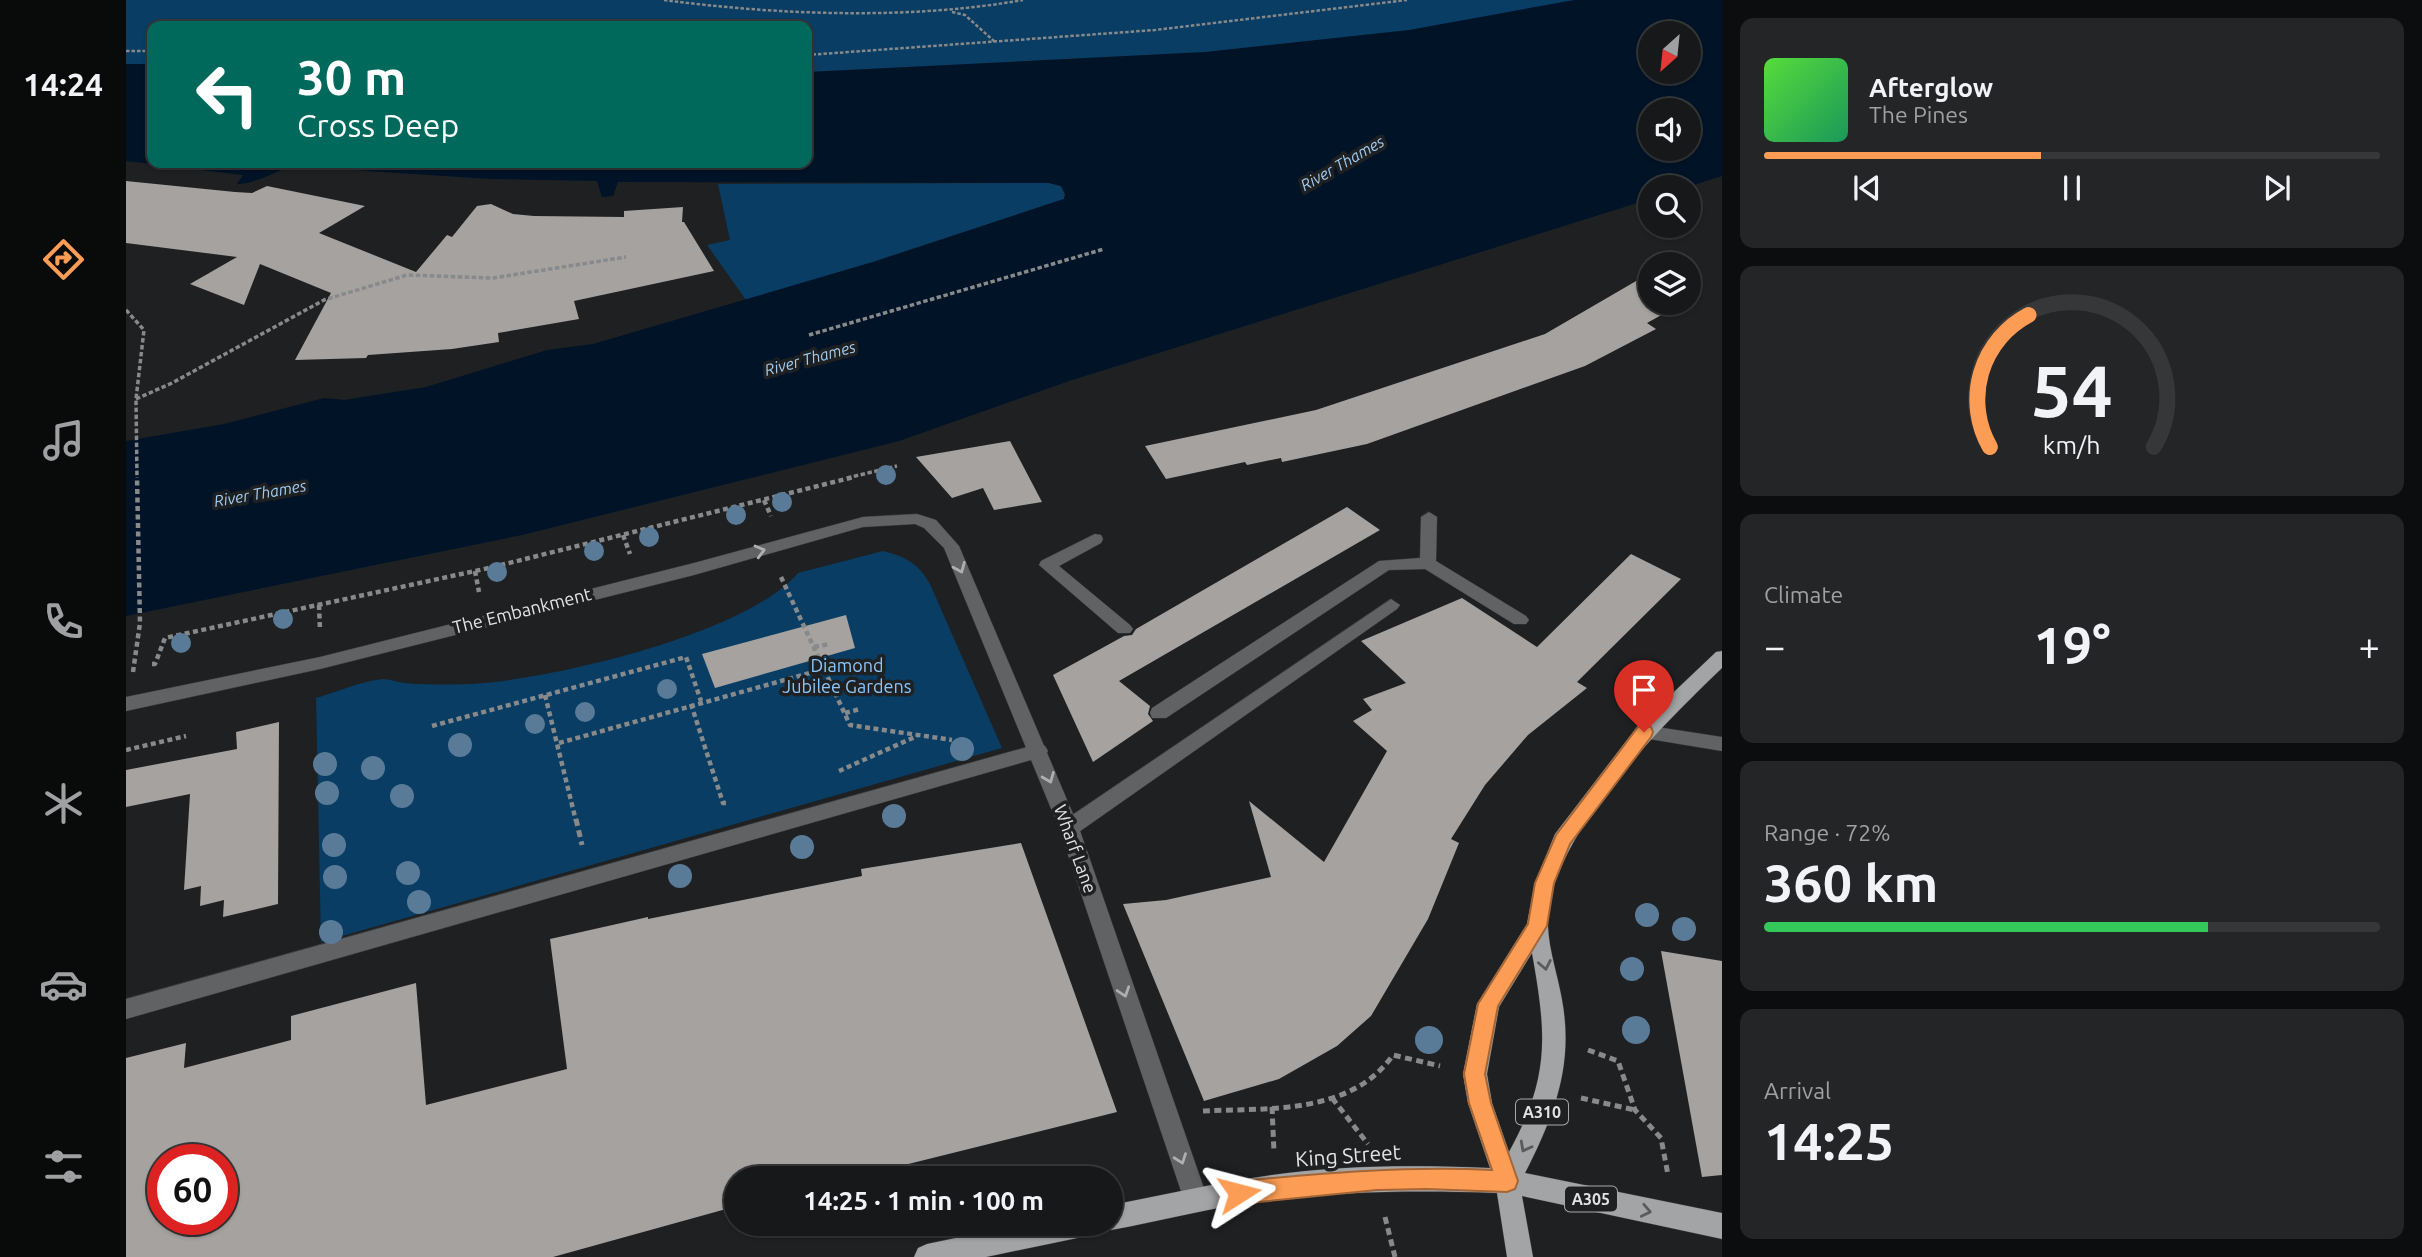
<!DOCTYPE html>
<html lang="en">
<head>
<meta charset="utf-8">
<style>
	:root { --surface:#16181a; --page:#232527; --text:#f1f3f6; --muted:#9ea0a2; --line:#353739; --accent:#fd9d55 }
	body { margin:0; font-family:Ubuntu,sans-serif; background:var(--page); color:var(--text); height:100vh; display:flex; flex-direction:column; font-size:26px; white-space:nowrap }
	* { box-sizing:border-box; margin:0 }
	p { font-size:23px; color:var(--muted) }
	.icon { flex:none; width:38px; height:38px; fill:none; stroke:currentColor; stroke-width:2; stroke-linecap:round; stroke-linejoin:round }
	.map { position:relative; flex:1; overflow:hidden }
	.side { display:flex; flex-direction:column; gap:18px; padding:18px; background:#0c0d0e; width:700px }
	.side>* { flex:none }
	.banner { position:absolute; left:21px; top:21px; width:665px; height:147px; border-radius:14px; box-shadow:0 2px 5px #0004,0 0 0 2px var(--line); background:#00695c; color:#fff; overflow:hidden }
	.needle { width:46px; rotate:207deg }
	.buttons { position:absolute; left:1512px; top:21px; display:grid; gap:14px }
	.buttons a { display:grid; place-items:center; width:63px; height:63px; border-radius:50%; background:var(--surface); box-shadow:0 2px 5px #0004,0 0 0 2px var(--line); font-size:35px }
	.speed { position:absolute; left:21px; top:1144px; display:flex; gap:14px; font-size:35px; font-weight:700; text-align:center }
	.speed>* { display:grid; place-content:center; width:91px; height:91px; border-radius:50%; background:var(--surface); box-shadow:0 2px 5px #0004,0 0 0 2px var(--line); line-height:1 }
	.speed .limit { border:10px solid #d22; background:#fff; color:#111 }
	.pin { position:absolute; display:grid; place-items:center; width:60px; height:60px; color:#fff; margin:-72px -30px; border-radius:50% 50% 50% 0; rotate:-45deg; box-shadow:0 0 7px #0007 }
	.pin .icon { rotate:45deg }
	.me { position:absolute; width:77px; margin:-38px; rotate:81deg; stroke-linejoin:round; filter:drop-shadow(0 0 5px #0008) }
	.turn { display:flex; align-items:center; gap:24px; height:147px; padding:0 35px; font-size:32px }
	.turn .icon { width:91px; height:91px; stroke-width:2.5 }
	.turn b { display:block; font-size:49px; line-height:60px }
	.big { font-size:52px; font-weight:700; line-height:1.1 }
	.side .tile { flex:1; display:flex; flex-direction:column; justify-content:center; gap:10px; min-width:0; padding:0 24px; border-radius:14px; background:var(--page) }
	.side .dial { align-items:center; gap:0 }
	.dial svg { height:182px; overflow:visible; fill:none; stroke:var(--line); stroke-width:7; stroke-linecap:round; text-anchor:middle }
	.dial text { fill:var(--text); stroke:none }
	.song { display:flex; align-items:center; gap:21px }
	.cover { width:84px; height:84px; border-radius:10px; background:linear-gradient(135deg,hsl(110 70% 55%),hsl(150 70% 35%)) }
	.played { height:7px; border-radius:4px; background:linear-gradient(90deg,var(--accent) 45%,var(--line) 45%) }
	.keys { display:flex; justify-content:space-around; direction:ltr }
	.heat { display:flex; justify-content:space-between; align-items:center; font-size:38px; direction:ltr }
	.charge { height:10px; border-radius:5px; background:linear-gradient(90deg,#34c759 72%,var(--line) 0) }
	.trip { position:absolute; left:598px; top:1166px; width:399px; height:70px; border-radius:35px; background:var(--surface); box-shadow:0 2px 5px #0004,0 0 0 2px var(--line); font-weight:700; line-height:70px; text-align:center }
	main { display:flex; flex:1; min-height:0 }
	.menu { display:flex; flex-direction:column; width:126px; justify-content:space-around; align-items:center; background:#090a0a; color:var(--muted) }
	.menu .icon { width:49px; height:49px }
	.menu .on { color:var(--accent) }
	.menu b { font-size:32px; color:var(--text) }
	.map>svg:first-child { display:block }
	.green { fill:#093d63 }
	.water { fill:#001327; fill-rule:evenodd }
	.building { fill:#a5a29f; fill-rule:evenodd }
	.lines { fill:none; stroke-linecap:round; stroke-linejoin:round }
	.lane-casing { stroke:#393b3d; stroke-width:1 }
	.street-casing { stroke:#393b3d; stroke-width:1 }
	.primary-casing { stroke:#393b3d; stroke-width:1 }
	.path-far3 { stroke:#87898a; stroke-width:2.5; stroke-dasharray:3.5 2; stroke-linecap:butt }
	.path-far2 { stroke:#87898a; stroke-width:3.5; stroke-dasharray:4.5 2.5; stroke-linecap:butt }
	.path-far1 { stroke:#87898a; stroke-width:4.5; stroke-dasharray:5 3.5; stroke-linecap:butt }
	.path { stroke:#87898a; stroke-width:5; stroke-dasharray:7 4.5; stroke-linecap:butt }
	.lane { fill:#616263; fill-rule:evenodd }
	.street { fill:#616263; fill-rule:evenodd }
	.primary { fill:#a2a4a6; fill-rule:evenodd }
	.tree { fill:#5a7b98 }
	.oneway { stroke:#aeafb0 }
	.oneway2 { stroke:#595b5d }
	.route { fill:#fd9d55; stroke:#a46637; stroke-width:2 }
	.labels { text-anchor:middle; stroke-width:7; stroke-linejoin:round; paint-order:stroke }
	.far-water-label { font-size:16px; font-style:italic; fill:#a1ccf2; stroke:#1e2022 }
	.shield { fill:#1e2022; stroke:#a7a8aa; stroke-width:2 }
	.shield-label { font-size:16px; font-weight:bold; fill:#e2e3e4 }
	.street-label { font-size:18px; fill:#e2e3e4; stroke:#1e2022 }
	.park-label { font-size:18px; fill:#8cc5f8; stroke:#1e2022 }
	.near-street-label { font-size:21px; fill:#e2e3e4; stroke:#1e2022 }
</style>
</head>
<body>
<main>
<nav class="menu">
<b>14:24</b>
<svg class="icon on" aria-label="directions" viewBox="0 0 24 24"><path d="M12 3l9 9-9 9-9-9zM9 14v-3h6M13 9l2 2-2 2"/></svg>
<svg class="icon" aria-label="music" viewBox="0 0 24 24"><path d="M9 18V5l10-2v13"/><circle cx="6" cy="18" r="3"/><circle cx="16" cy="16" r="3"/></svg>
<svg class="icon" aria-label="phone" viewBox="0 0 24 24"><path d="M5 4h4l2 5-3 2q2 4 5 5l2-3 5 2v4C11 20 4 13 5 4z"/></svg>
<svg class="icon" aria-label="climate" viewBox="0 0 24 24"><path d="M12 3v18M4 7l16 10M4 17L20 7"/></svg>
<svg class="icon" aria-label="car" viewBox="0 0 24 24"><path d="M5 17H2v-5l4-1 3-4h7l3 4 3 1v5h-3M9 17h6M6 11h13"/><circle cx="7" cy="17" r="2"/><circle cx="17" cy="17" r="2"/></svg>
<svg class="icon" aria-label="filters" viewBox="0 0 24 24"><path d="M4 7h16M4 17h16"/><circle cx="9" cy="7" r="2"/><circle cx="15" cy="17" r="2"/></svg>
</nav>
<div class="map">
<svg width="1596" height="1257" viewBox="0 0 1596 1257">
	<rect width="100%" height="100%" fill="#1e2022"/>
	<!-- green -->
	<g class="green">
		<path d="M 0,0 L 1485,0 L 1195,48 L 681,78 L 681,26 L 26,26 L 26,74 L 0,73 Z"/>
		<path d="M 923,183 L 935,186 L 939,194 L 938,199 L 747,262 L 620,300 L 581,245 L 604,240 L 592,184 Z"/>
		<path d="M 757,551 C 780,557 792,563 804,584 L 876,748 L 195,942 L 190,698 C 211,692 235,681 257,679 C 264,679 271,682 278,683 C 304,685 332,685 358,683 C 437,676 621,633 672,573 Z"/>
	</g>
	<!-- water -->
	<path class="water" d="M 1448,0 L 1596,0 L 1596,176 L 1561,187 L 1524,187 L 1524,199 L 943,381 L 773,441 L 396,535 L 0,616 L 0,441 L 98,424 L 198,398 L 218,400 L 300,387 L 421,350 L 467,344 L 747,262 L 938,199 L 939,194 L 935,186 L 923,183 L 492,182 L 487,196 L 476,197 L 471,181 L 364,179 L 167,166 C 148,172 129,184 111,184 L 117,175 L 0,161 L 0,64 L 26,64 L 26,163 L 681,163 L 681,72 L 1079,52 L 1283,30 ZM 1524,33 L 1563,33 L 1563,72 L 1524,72 ZM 1524,110 L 1563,110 L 1563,149 L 1524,149 Z"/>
	<!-- building -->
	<g class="building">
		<path d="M 0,181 L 109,192 L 126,193 L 141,186 L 239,206 L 193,233 L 290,272 L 321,235 L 326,237 L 351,206 L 365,204 L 387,214 L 408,216 L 498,217 L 498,211 L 557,207 L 556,222 L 558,222 L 588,271 L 448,301 L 453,319 L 372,333 L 373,342 L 326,349 L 242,355 L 240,358 L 169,360 L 205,293 L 134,264 L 118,305 L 64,284 L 111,257 L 0,243 Z"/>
		<path d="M 1517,277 L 1524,281 L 1524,303 L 1557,303 L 1521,323 L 1530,329 L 1459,366 L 1241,444 L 1156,462 L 1155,458 L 1121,465 L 1119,462 L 1040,479 L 1019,446 L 1190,410 L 1419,334 Z"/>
		<path d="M 884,441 L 916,502 L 868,510 L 857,488 L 826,498 L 790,457 Z"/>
		<path d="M 1221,507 L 1254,530 L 993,681 L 1024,706 L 1022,714 L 1027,721 L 967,762 L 927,675 L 998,636 L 1006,635 L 1010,629 Z"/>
		<path d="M 1505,554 L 1555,579 L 1451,682 L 1461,688 L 1402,735 L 1359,785 L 1325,839 L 1333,843 L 1302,919 L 1245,1016 L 1211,1046 L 1153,1079 L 1078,1101 L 997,904 L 1040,900 L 1145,877 L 1123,801 L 1198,862 L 1261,751 L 1227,721 L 1246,710 L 1237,699 L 1280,683 L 1235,641 L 1336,598 L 1411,647 Z"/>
		<path d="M 720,615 L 729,648 L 589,688 L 576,654 Z"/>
		<path d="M 153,722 L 152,904 L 97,917 L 98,900 L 74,906 L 75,886 L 58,890 L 64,794 L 0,807 L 0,770 L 111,749 L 110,732 Z"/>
		<path d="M 895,843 L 991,1112 L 726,1178 L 611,1178 L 611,1206 L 427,1257 L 0,1257 L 0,1058 L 60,1043 L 58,1068 L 165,1040 L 165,1016 L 290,983 L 300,1105 L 441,1069 L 424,939 L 522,917 L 522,919 L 736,876 L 735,869 ZM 37,1160 L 96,1160 L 96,1220 L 37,1220 Z"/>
		<path d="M 1535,951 L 1596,961 L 1596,1175 L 1576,1177 Z"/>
	</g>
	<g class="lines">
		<defs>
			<g id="lane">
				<path d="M 1303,512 L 1311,517 L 1310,561 L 1400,616 L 1403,620 L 1400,624 L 1388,624 L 1299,569 L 1263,570 L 1040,718 L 1026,718 L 1024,713 L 1026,708 L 1253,561 L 1294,558 L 1295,517 Z"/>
				<path d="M 969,534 L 975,535 L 977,539 L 975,543 L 933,566 L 1004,625 L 1007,629 L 1004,633 L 992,633 L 913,565 L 915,561 Z"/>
				<path d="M 1265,599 L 1274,605 L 1271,609 L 950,834 L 943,836 L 936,834 L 933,828 L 936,822 Z"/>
				<path d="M 912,744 L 919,746 L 922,751 L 919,756 L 0,1019 L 0,999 Z"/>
			</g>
			<g id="street">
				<path d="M 791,514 L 810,520 L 833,546 L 953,828 L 1082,1200 L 1079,1209 L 1070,1212 L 1061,1209 L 1058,1200 L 933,828 L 818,548 L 798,528 L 789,524 L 737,527 L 568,575 L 194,669 L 0,711 L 0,697 L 194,657 L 568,563 L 737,517 Z"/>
				<path d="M 1518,725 L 1596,737 L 1596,751 L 1511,737 L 1509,732 L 1511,727 Z"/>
			</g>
			<g id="primary">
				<path d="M 1596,651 L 1596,668 C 1538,724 1418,840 1422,927 C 1423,951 1432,976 1436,1000 C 1448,1065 1428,1116 1399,1173 L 1596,1213 L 1596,1239 L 1396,1196 L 1407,1257 L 1381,1257 L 1371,1193 C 1292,1190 1215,1191 1137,1201 C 1086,1207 1035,1221 985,1230 L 976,1227 L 975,1223 L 985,1223 L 985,1205 C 1034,1196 1084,1184 1133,1177 C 1209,1165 1288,1165 1364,1168 L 1342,1103 L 1337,1074 L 1351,1004 L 1401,924 L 1409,883 L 1429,834 L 1511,727 L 1590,652 ZM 1406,953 C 1421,1036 1424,1077 1383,1152 L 1366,1103 L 1361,1074 L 1373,1007 Z"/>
				<path d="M 901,1223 L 973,1223 L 970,1232 L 961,1236 L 860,1257 L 788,1257 L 792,1248 L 801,1244 Z"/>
			</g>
		</defs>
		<!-- lane casing -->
		<use href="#lane" class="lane-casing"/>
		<!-- street casing -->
		<use href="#street" class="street-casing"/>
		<!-- primary casing -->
		<use href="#primary" class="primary-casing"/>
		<!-- path-far3 -->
		<g class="path-far3">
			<path d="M 538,0 C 651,15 784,20 897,0"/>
			<path d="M 826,12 L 839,15 L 869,42"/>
			<path d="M 0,51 L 26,51"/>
			<path d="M 681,55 L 1029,30 L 1281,0"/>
		</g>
		<!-- path-far2 -->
		<g class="path-far2">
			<path d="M 0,310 L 18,330 L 10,399 L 11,478"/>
			<path d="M 683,335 L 978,249"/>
			<path d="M 10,399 L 46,383 L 198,300 L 281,275 L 367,278 L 500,257"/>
			<path d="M 721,478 L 771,466"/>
		</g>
		<!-- path-far1 -->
		<g class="path-far1">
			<path d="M 638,500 L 645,516"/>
			<path d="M 497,535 L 504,554"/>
			<path d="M 349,571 L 353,592"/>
			<path d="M 655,577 L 724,725 L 826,740"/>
			<path d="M 193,605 L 194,630"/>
			<path d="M 688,647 L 703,644"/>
			<path d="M 26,664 L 29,664 L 39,638 L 363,568 L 728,477"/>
			<path d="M 7,672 L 14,623 L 11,477"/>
			<path d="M 419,695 L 450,821"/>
			<path d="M 565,704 L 597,803 L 600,803"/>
			<path d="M 719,713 L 734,709"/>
			<path d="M 306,726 L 560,657 L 575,701"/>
			<path d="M 433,743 L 698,669"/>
			<path d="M 0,750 L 60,736"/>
			<path d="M 713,771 L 791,736"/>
		</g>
		<!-- path -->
		<g class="path">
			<path d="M 450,819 L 456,845"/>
			<path d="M 1462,1050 L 1492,1061 L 1509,1110 L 1535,1138 L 1542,1175"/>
			<path d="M 1206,1098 L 1242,1144"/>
			<path d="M 1455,1098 L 1509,1110"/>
			<path d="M 1146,1107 L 1148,1152"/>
			<path d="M 1077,1111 C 1142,1108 1225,1115 1267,1055 L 1314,1066"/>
			<path d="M 1259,1217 L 1269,1257"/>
		</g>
		<!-- lane -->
		<use href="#lane" class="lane"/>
		<!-- street -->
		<use href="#street" class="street"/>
		<!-- primary -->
		<use href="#primary" class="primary"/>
	</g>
	<!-- trees -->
	<g class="tree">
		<circle cx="760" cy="475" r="10"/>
		<circle cx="656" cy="502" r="10"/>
		<circle cx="610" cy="515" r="10"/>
		<circle cx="523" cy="537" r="10"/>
		<circle cx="468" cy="551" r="10"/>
		<circle cx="371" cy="572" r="10"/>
		<circle cx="157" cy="619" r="10"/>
		<circle cx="55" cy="643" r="10"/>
		<circle cx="541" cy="689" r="10"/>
		<circle cx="459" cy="712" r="10"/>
		<circle cx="409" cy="724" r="10"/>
		<circle cx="334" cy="745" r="12"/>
		<circle cx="836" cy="749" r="12"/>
		<circle cx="199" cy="764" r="12"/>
		<circle cx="247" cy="768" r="12"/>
		<circle cx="201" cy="793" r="12"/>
		<circle cx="276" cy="796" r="12"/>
		<circle cx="768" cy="816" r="12"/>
		<circle cx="208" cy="845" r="12"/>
		<circle cx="676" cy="847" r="12"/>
		<circle cx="282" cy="873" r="12"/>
		<circle cx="554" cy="876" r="12"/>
		<circle cx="209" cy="877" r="12"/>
		<circle cx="293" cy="902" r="12"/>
		<circle cx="1521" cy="915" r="12"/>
		<circle cx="1558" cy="929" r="12"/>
		<circle cx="205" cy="932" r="12"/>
		<circle cx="1506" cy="969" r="12"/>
		<circle cx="1510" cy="1030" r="14"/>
		<circle cx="1303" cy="1040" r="14"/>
	</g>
	<!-- one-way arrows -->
	<defs><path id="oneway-chevron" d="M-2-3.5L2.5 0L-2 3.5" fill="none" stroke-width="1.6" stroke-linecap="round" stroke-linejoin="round" transform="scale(1.75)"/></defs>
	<g class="oneway">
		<use href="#oneway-chevron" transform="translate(634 551) rotate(-15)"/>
		<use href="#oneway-chevron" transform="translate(834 568) rotate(67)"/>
		<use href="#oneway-chevron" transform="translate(923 778) rotate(68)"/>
		<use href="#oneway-chevron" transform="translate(998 992) rotate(72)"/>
		<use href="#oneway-chevron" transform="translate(1055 1159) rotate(70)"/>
	</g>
	<g class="oneway2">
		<use href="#oneway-chevron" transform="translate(1419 965) rotate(79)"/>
		<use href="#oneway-chevron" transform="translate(1399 1147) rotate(118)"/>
		<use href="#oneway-chevron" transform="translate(1520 1211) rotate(12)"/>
	</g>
	<!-- route -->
	<path class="route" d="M 1518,726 L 1525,727 L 1527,732 L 1525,737 L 1444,844 L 1428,883 L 1421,926 L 1372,1006 L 1359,1074 L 1365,1103 L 1392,1181 L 1389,1189 L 1381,1192 L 1301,1189 L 1251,1190 L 1113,1204 L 1105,1201 L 1101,1193 L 1105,1185 L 1113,1181 C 1198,1173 1279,1166 1366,1170 L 1343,1103 L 1338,1074 L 1352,1004 L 1402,924 L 1409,883 L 1430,835 L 1512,727 Z"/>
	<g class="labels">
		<!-- far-water labels -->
		<g class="far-water-label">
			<text transform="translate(1216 163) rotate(-30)" y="6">River Thames</text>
			<text transform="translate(684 358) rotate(-15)" y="6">River Thames</text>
			<text transform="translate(134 493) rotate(-10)" y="6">River Thames</text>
		</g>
		<!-- shield labels -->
		<g class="shield">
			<rect x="1390" y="1099.5" width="52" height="25" rx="5"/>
			<rect x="1439" y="1186.5" width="52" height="25" rx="5"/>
		</g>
		<g class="shield-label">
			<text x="1416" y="1118">A310</text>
			<text x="1465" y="1205">A305</text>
		</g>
		<!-- street labels -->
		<g class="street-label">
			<text transform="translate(396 611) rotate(-14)" y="6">The Embankment</text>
			<text transform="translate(949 849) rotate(70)" y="6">Wharf Lane</text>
		</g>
		<!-- park labels -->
		<g class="park-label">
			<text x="721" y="672">Diamond<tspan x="721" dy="21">Jubilee Gardens</tspan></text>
		</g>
		<!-- near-street labels -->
		<g class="near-street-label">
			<text transform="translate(1222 1156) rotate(-4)" y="7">King Street</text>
		</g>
	</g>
</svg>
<div class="buttons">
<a><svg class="needle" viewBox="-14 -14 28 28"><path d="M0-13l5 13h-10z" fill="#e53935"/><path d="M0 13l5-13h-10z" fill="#9ea0a2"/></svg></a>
<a><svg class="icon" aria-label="sound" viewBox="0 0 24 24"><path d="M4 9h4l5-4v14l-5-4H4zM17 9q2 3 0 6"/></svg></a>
<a><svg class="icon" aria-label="search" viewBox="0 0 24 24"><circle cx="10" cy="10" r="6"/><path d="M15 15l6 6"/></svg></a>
<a><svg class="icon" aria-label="layers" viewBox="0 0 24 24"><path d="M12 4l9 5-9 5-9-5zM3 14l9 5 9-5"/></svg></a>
</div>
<div class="speed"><div class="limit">60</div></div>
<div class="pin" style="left:1518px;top:732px;background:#d93025"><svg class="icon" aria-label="arrive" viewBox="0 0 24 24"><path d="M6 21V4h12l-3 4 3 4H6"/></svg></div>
<svg class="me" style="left:1113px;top:1193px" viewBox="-20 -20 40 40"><path d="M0-17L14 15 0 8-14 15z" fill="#fd9d55" stroke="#fff" stroke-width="4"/></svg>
<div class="trip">14:25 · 1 min · 100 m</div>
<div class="banner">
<div class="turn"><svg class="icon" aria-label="left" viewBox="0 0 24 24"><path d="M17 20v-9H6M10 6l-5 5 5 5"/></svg><div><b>30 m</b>Cross Deep</div></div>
</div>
</div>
<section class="side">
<div class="tile">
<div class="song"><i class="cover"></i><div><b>Afterglow</b><p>The Pines</p></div></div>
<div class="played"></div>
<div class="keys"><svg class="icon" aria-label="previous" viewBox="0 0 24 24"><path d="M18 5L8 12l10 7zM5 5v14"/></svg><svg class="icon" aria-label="pause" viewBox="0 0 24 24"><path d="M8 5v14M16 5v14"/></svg><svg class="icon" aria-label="next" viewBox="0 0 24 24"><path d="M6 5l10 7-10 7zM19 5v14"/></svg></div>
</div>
<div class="tile dial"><svg viewBox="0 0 100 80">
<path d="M14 69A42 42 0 1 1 86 69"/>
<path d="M14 69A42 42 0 0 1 31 11" stroke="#fd9d55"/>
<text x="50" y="56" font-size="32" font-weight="700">54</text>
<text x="50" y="72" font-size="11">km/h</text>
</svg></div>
<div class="tile"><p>Climate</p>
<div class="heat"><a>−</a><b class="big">19°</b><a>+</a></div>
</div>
<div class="tile"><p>Range · 72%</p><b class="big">360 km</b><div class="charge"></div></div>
<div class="tile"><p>Arrival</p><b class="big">14:25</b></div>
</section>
</main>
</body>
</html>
